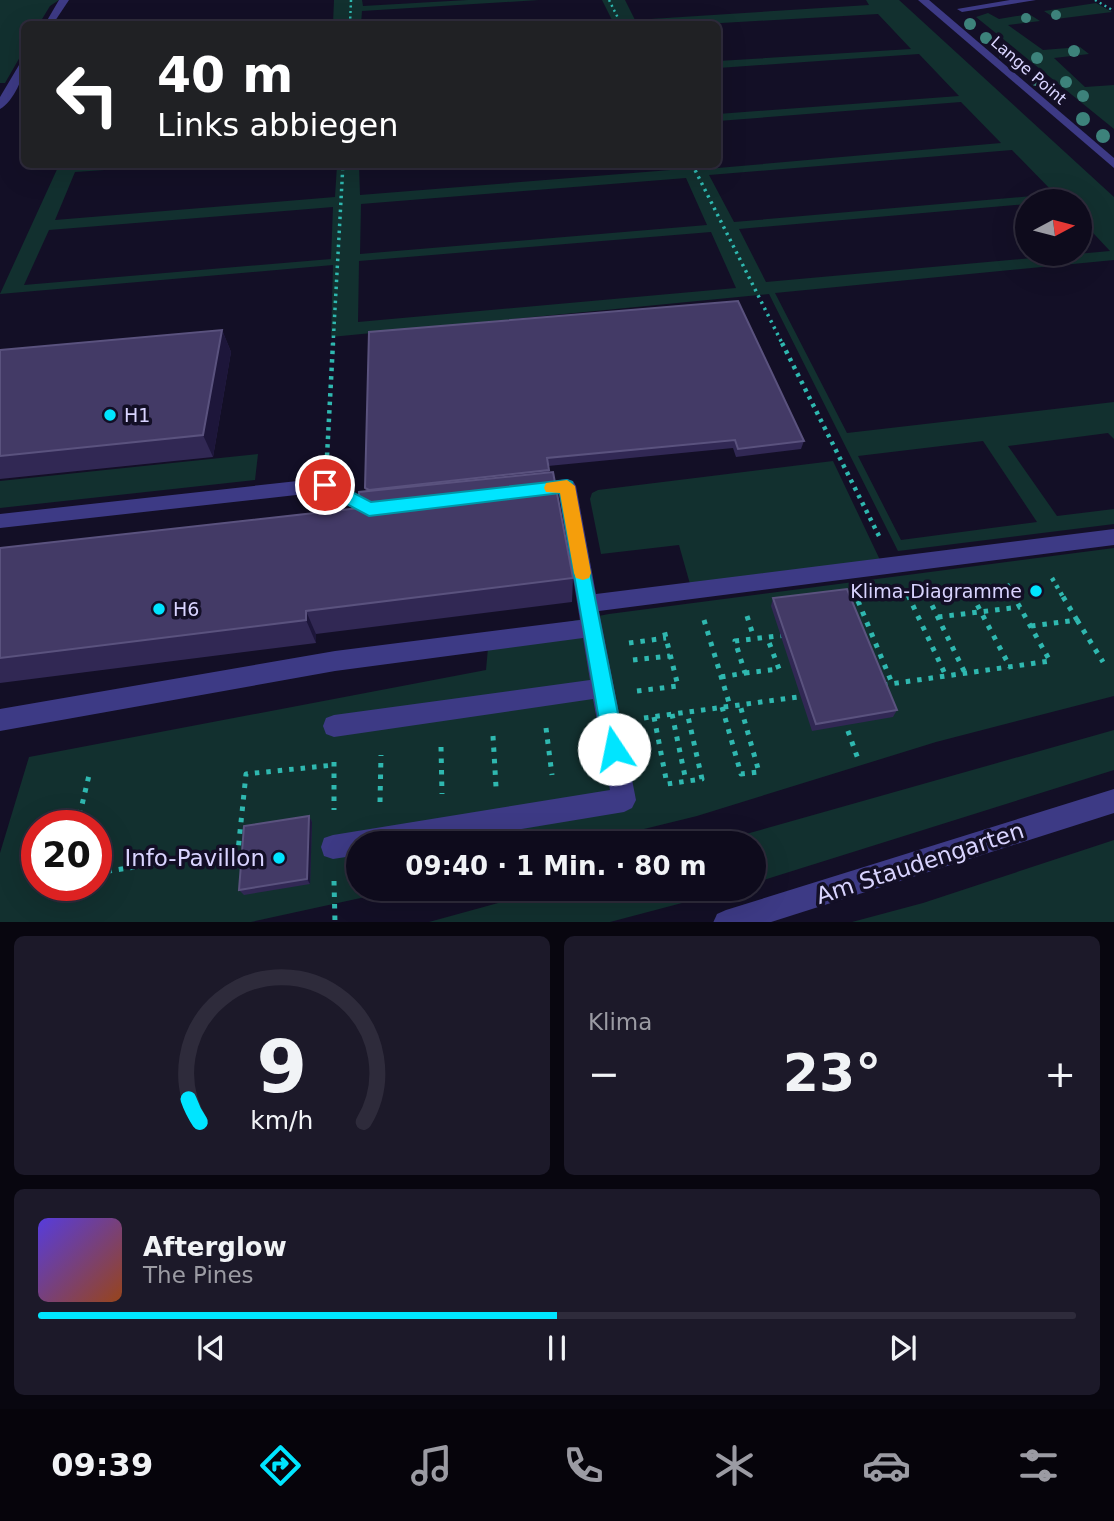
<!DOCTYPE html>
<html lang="de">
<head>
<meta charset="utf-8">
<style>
	:root { --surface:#0e0b1c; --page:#1c1929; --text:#f1f3f6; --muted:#9b9ba3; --line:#2e2b3b; --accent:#00e5ff }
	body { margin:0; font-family:"DejaVu Sans",sans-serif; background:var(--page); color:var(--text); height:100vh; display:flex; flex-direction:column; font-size:26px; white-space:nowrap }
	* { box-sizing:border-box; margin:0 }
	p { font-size:23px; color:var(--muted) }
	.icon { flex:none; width:38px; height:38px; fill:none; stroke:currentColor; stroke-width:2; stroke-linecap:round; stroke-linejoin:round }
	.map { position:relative; height:922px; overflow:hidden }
	.details { display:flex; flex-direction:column; gap:14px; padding:14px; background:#08060f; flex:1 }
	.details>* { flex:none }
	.guide { position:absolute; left:21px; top:21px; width:700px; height:147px; border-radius:10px; box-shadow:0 7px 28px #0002,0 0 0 2px var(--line); background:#202124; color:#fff; overflow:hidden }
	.needle { width:46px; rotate:83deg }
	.tools { position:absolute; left:1015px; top:189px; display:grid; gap:14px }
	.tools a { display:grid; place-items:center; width:77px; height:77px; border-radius:50%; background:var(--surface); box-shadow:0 7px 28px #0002,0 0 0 2px var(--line); font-size:35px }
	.speed { position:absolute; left:21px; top:810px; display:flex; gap:14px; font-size:35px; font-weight:700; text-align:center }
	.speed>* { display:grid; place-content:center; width:91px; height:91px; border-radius:50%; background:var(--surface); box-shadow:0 7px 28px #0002,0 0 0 2px var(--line); line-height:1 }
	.speed .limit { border:10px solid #d22; background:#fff; color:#111 }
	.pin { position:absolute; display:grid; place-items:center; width:60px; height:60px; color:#fff; margin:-30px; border:4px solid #fff; border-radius:50%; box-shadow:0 2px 7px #0007 }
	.me { position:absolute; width:77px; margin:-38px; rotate:349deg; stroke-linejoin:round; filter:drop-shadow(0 0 5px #0008) }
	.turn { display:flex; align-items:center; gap:24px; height:147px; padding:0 21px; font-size:32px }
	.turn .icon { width:91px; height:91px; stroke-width:2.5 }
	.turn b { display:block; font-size:49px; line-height:60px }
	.big { font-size:52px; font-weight:600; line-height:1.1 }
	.details .tile { flex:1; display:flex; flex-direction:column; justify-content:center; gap:10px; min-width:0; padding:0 24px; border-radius:10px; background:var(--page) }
	.details .dial { align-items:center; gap:0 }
	.dial svg { height:182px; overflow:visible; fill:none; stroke:var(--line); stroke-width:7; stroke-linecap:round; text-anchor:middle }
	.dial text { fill:var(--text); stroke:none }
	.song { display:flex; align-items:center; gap:21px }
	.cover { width:84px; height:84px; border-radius:10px; background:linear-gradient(135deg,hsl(250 70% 55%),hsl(20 70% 35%)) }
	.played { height:7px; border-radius:4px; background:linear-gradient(90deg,var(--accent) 50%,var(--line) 50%) }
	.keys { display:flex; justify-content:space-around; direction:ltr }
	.heat { display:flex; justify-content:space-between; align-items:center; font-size:38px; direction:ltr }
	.details .tiles { flex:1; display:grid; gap:14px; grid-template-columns:1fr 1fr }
	.tile:last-child { grid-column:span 2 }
	.trip { position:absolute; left:346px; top:831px; width:420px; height:70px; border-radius:35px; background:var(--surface); box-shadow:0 7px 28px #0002,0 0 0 2px var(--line); font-weight:600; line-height:70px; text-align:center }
	.tab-bar { display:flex; height:112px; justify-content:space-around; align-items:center; background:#06040b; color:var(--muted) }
	.tab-bar .icon { width:49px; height:49px }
	.tab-bar .current { color:var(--accent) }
	.tab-bar b { font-size:32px; color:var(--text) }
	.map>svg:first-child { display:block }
	.green { fill:#12302f; fill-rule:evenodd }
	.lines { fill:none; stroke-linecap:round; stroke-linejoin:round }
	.path-far3 { stroke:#2fb8b0; stroke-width:2.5; stroke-dasharray:2 3.5; stroke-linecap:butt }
	.path-far2 { stroke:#2fb8b0; stroke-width:3.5; stroke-dasharray:2.5 4.5; stroke-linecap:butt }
	.path-far1 { stroke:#2fb8b0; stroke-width:4.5; stroke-dasharray:3.5 5; stroke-linecap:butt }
	.path { stroke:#2fb8b0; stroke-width:5; stroke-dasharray:4.5 7; stroke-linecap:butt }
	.service { fill:#3d3a85; fill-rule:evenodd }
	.minor { fill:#3d3a85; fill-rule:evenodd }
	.tree { fill:#3d827b }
	.wall { fill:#312854 }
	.shaded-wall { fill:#1d163a }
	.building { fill:#433a66; stroke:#5a527e; stroke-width:2 }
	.route { fill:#00e5ff; stroke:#0095a6; stroke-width:2 }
	.slow { fill:#f59e0b }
	.poi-dot { fill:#00e5ff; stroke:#130f26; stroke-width:2.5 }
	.labels { text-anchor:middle; stroke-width:7; stroke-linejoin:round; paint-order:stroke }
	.far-street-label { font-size:16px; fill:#d9d4ff; stroke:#130f26 }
	.poi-label { font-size:19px; fill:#d9d4ff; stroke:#130f26; text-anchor:start }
	.near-poi-label { font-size:23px; fill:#d9d4ff; stroke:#130f26; text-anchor:end }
	.near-street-label { font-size:23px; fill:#d9d4ff; stroke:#130f26 }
</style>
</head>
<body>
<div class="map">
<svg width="1114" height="923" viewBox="0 0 1114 923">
	<rect width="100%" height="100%" fill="#130f26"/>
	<!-- green -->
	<g class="green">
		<path d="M 0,0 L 59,0 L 50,6 L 39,24 L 24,24 L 24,50 L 5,83 L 0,83 Z"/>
		<path d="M 334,0 L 362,0 L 363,6 L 468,0 L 539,0 L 362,11 L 361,24 L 333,24 Z"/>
		<path d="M 602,0 L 625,0 L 635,20 L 869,5 L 866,0 L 899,0 L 1114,197 L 1114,260 L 775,293 L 847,433 L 1114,402 L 1114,439 L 1108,433 L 1008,446 L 1057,516 L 1114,509 L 1114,524 L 898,551 L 769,294 L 331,337 L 333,265 L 0,294 L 59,165 L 179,165 L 75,172 L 55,220 L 335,197 L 337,165 L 359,165 L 360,195 L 683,169 L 682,165 L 704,165 L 706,169 L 1001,143 L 961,102 L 718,121 L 718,114 L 959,96 L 919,54 L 718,68 L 718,61 L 911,49 L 878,14 L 704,24 L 580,24 L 613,22 ZM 1012,150 L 1055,194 L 734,222 L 709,175 ZM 686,178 L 707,225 L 360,254 L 361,204 ZM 1027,201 L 1080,201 L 1080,219 L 1110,251 L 766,282 L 739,229 L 1027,204 ZM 333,207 L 331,259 L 24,285 L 49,230 ZM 711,232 L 736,288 L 358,322 L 359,261 ZM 983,441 L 1037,522 L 901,540 L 858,456 Z"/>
		<path d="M 1096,3 L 1112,12 L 1056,19 L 1044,11 Z"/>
		<path d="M 988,13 L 999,19 L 1029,14 L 1040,21 L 1008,25 L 1043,50 L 1080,47 L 1089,54 L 1054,58 L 1085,87 L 1114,85 L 1114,129 L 976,17 Z"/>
		<path d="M 258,454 L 255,480 L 0,508 L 0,481 Z"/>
		<path d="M 833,461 L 880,560 L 690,584 L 679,545 L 601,554 L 590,499 L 592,493 L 598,490 Z"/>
		<path d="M 1114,548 L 1114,696 L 936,742 L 697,816 L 587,843 L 359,844 L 359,889 L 402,889 L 251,922 L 0,923 L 0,853 L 29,757 L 486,670 L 489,637 L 609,614 ZM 37,826 L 96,826 L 96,886 L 37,886 Z"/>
		<path d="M 1114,730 L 1114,770 L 754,883 L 754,844 L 714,843 Z"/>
		<path d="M 1114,840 L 1114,922 L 852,922 L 923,903 Z"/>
		<path d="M 549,889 L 735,889 L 610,922 L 429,922 Z"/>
	</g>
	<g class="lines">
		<!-- path-far3 -->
		<g class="path-far3">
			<path d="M 609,0 L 621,24"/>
			<path d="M 1095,0 L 1114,11"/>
			<path d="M 350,24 L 351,0"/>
		</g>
		<!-- path-far2 -->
		<g class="path-far2">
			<path d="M 692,164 L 783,345"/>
			<path d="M 333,345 L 343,164"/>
		</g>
		<!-- path-far1 -->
		<g class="path-far1">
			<path d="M 782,343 L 879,536"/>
			<path d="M 327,456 L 333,343"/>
			<path d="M 1052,578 L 1063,597"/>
			<path d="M 1007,584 L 1014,597"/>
			<path d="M 967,586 L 973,597"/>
			<path d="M 926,592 L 928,597"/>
			<path d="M 908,594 L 909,597"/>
		</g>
		<!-- path -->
		<g class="path">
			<path d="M 908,595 L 946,676"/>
			<path d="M 927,595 L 965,673"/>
			<path d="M 972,595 L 1010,667"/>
			<path d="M 858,601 L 892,683"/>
			<path d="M 747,616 L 754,638"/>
			<path d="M 938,617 L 1020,607"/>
			<path d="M 704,620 L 730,706"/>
			<path d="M 1077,620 L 1103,662"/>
			<path d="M 1031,626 L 1077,620 L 1062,595"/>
			<path d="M 629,643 L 666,638"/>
			<path d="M 633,660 L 670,656"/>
			<path d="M 745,673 L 779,669 L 767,637"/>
			<path d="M 721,677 L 745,673 L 735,641 L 786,635"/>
			<path d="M 883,685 L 1050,661 L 1013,595"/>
			<path d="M 637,691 L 678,686 L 663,626"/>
			<path d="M 722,707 L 741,774 L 759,772 L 740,705"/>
			<path d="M 672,714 L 686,781"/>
			<path d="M 654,717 L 667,784 L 702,779 L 687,712"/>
			<path d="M 644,718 L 805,696"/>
			<path d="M 844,720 L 858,759"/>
			<path d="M 546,728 L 552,775"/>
			<path d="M 493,736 L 496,787"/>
			<path d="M 441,747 L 442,794"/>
			<path d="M 334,762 L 334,810"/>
			<path d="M 380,802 L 381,755"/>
			<path d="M 77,826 L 90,771"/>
			<path d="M 96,873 L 238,851 L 246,774 L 334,765"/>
			<path d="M 334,881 L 335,923"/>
		</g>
		<!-- service -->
		<g class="service">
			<path d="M 59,0 L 69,0 L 53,24 L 45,24 Z"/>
			<path d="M 1010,0 L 1036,0 L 962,12 L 957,9 Z"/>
			<path d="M 24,62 C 25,76 13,102 0,109 L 0,97 L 19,65 Z"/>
			<path d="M 325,478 L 371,502 L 386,503 L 389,508 L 386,513 L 369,516 L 363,514 L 323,492 L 0,528 L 0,514 Z"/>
			<path d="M 567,479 L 573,481 L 576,486 L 596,594 L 1114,529 L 1114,545 L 599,611 L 636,800 L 632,808 L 624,812 L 430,844 L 359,844 L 359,855 L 333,859 L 324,856 L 321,847 L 324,838 L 333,835 L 610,790 L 593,699 L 334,737 L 326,734 L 323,726 L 326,718 L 334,715 L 590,680 L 583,638 L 335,671 L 0,731 L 0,709 L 335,651 L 580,620 L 559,494 L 533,497 L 527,495 L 524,490 L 527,485 Z"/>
		</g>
		<!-- minor -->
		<g class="minor">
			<path d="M 918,0 L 929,0 L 1114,158 L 1114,168 Z"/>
			<path d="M 1114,789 L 1114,813 L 768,923 L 713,923 L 717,914 L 726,910 Z"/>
		</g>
	</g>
	<!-- trees -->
	<g class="tree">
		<circle cx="1056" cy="15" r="5"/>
		<circle cx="1026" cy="18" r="5"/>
		<circle cx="970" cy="24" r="6"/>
		<circle cx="986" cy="38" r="6"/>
		<circle cx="1074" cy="51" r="6"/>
		<circle cx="1004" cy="53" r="6"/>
		<circle cx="1037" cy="58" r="6"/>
		<circle cx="1036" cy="80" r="6"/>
		<circle cx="1066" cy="82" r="6"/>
		<circle cx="1083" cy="96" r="6"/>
		<circle cx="1083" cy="119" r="7"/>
		<circle cx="1103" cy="136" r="7"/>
	</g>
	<!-- wall -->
	<g class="wall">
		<path d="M 222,330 L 231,352 L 213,457 L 0,479 L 0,350 Z"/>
		<path d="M 369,332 L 804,441 L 801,449 L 736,457 L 733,448 L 548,466 L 573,578 L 572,602 L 316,634 L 316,643 L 0,683 L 0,548 L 359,508 L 366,492 L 365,488 Z"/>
		<path d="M 773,598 L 897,710 L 893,717 L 812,731 L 771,606 Z"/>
		<path d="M 309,816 L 312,822 L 310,884 L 244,895 L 239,890 Z"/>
	</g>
	<!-- shaded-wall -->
	<g class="shaded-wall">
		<path d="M 222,330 L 231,352 L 213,457 L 203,435 Z"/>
		<path d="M 306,611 L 316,634 L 316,643 L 306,620 Z"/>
		<path d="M 309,816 L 312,822 L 310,884 L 307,879 Z"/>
	</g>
	<!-- building -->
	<g class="building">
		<path d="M 738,301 L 804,441 L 738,449 L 735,440 L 547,458 L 549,470 L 369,490 L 365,488 L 369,332 Z"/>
		<path d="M 222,330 L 203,435 L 0,456 L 0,350 Z"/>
		<path d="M 553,472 L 573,578 L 306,611 L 306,620 L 0,658 L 0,548 L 359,508 L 359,492 Z"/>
		<path d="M 847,589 L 897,710 L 816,724 L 773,598 Z"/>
		<path d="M 309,816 L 307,879 L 239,890 L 244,826 Z"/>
	</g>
	<!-- route -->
	<path class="route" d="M 325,478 L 371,502 L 567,480 L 572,482 L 625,749 L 622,756 L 614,759 L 607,756 L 604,749 L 560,493 L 369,516 L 319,489 L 317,485 Z"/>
	<!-- slow -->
	<path class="slow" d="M 567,480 L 575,486 L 591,573 L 589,578 L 583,580 L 576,578 L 574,573 L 560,493 L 546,492 L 544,488 L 546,483 Z"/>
	<!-- markers -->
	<g class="poi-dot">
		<circle cx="110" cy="415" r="7"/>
		<circle cx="1036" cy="591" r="7"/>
		<circle cx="159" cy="609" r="7"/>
		<circle cx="279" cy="858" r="7"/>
	</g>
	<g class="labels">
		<!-- far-street labels -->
		<g class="far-street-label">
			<text transform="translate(1029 70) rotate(41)" y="6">Lange Point</text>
		</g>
		<!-- poi labels -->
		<g class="poi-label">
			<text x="124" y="422">H1</text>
			<text x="1022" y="598" text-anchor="end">Klima-Diagramme</text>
			<text x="173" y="616">H6</text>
		</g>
		<!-- near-poi labels -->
		<g class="near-poi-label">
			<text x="265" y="866">Info-Pavillon</text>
		</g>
		<!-- near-street labels -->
		<g class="near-street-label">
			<text transform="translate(920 863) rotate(-18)" y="8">Am Staudengarten</text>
		</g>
	</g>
</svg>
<div class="tools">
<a><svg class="needle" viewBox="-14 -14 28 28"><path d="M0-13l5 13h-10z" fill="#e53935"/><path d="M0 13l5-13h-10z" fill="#9b9ba3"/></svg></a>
</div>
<div class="speed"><div class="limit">20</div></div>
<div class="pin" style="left:325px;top:485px;background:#d93025"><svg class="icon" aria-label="arrive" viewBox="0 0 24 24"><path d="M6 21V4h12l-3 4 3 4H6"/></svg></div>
<svg class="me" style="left:614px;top:749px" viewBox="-20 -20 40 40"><circle r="19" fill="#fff"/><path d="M0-13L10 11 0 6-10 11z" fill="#00e5ff"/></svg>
<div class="trip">09:40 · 1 Min. · 80 m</div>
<div class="guide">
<div class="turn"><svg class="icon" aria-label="left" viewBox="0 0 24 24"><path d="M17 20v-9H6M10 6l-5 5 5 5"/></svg><div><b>40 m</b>Links abbiegen</div></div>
</div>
</div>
<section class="details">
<div class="tiles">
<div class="tile dial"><svg viewBox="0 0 100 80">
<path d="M14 69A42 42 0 1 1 86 69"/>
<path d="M14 69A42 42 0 0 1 9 59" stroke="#00e5ff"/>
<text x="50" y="56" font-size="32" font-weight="700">9</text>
<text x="50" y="72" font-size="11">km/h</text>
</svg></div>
<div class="tile"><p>Klima</p>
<div class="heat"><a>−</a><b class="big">23°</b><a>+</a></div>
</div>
<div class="tile">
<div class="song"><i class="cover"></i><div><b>Afterglow</b><p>The Pines</p></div></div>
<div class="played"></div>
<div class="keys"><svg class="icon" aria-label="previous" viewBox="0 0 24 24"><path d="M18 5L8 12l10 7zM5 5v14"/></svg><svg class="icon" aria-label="pause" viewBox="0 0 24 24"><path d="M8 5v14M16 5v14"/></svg><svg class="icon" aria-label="next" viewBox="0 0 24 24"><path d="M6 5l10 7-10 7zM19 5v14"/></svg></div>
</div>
</div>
</section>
<nav class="tab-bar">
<b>09:39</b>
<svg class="icon current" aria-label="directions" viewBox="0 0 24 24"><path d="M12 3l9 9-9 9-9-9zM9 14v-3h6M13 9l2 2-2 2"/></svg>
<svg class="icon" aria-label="music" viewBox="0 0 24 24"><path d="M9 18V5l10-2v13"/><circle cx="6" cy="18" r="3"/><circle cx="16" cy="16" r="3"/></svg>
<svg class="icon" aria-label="phone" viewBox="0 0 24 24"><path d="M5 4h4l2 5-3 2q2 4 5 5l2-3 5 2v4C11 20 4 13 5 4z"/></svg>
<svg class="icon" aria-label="climate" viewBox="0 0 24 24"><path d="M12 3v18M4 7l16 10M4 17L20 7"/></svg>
<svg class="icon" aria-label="car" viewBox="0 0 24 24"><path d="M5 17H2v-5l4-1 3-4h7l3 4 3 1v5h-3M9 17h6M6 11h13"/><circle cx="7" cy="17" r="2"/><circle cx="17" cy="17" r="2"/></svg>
<svg class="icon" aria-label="filters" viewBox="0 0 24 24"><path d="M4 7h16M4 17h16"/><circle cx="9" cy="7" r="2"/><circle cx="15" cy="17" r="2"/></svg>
</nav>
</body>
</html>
